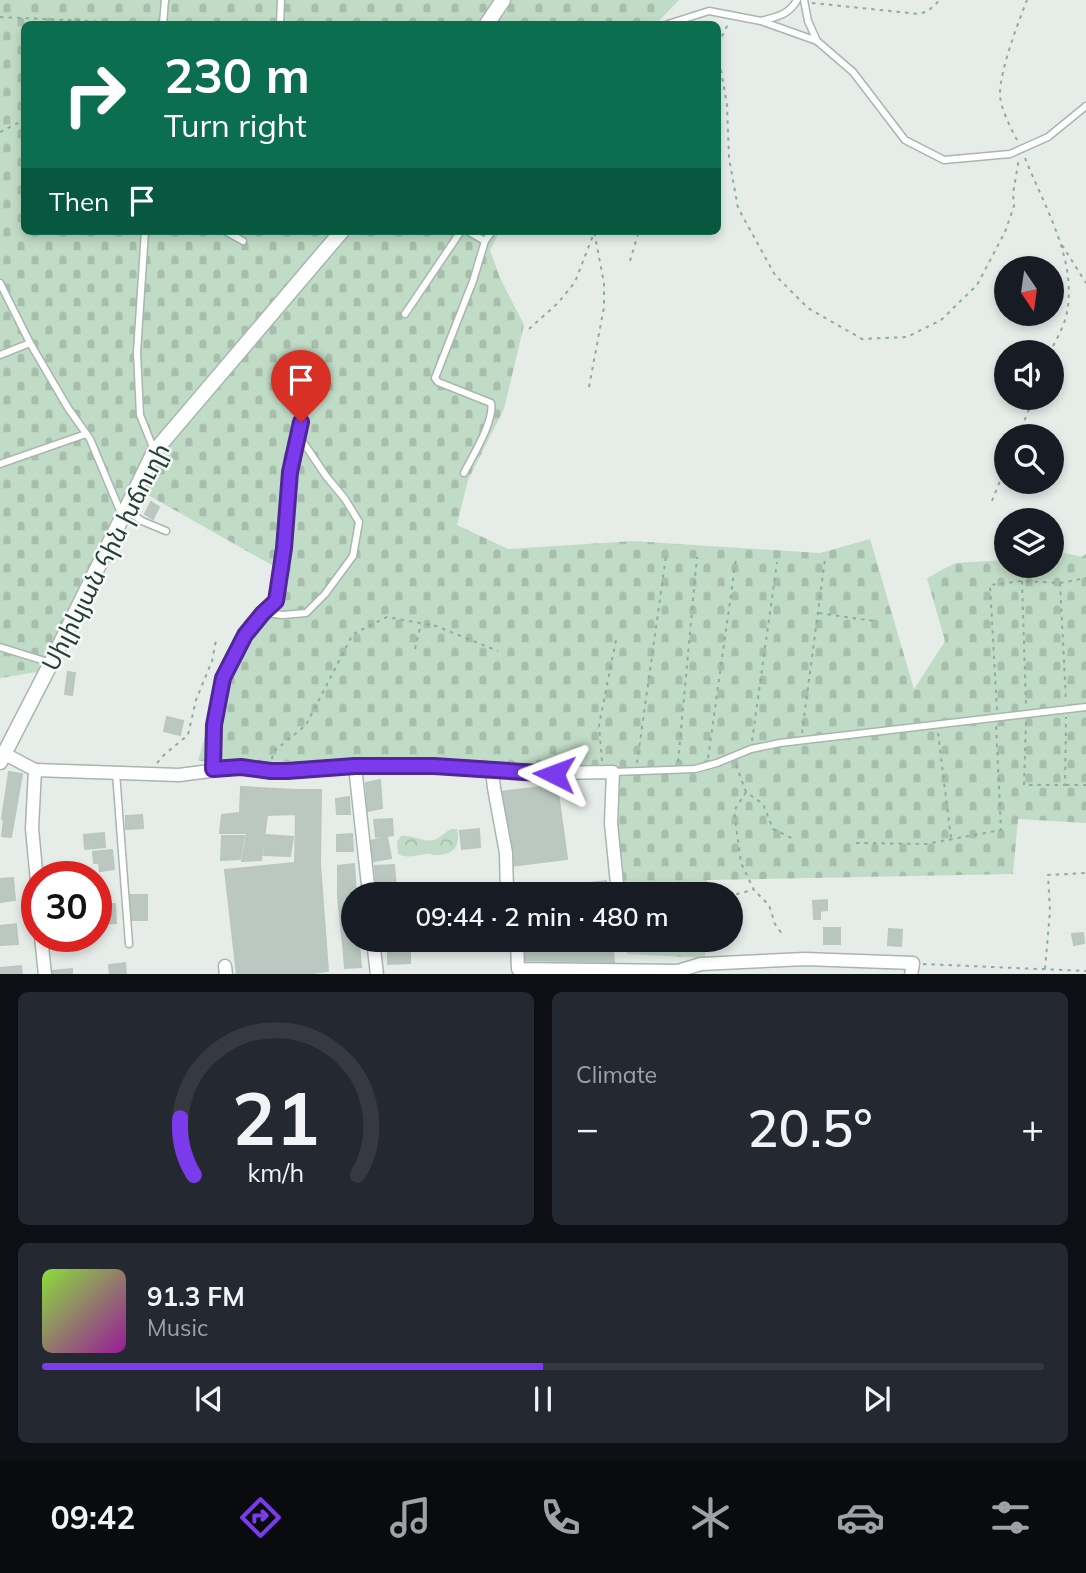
<!DOCTYPE html>
<html lang="en">
<head>
<meta charset="utf-8">
<style>
	:root { --surface:#171b24; --page:#242831; --text:#f1f3f6; --muted:#9ea1a6; --line:#363941; --accent:#7c3aed }
	body { margin:0; font-family:Mulish,"Noto Sans Armenian",sans-serif; background:var(--page); color:var(--text); height:100vh; display:flex; flex-direction:column; font-size:26px; white-space:nowrap }
	* { box-sizing:border-box; margin:0 }
	p { font-size:23px; color:var(--muted) }
	.icon { flex:none; width:38px; height:38px; fill:none; stroke:currentColor; stroke-width:2; stroke-linecap:round; stroke-linejoin:round }
	.map { position:relative; height:974px; overflow:hidden }
	.panel { display:flex; flex-direction:column; gap:18px; padding:18px; background:#0d0f14; flex:1 }
	.panel>* { flex:none }
	.banner { position:absolute; left:21px; top:21px; width:700px; height:214px; border-radius:10px; box-shadow:0 4px 10px #0003; background:#0b6e4f; color:#fff; overflow:hidden }
	.needle { width:46px; rotate:167deg }
	.fabs { position:absolute; left:994px; top:256px; display:grid; gap:14px }
	.fabs a { display:grid; place-items:center; width:70px; height:70px; border-radius:50%; background:var(--surface); box-shadow:0 4px 10px #0003; font-size:35px }
	.speed { position:absolute; left:21px; top:861px; display:flex; gap:14px; font-size:35px; font-weight:700; text-align:center }
	.speed>* { display:grid; place-content:center; width:91px; height:91px; border-radius:50%; background:var(--surface); box-shadow:0 4px 10px #0003; line-height:1 }
	.speed .limit { border:10px solid #d22; background:#fff; color:#111 }
	.pin { position:absolute; display:grid; place-items:center; width:60px; height:60px; color:#fff; margin:-72px -30px; border-radius:50% 50% 50% 0; rotate:-45deg; box-shadow:0 0 7px #0007 }
	.pin .icon { rotate:45deg }
	.me { position:absolute; width:77px; margin:-38px; rotate:273deg; stroke-linejoin:round; filter:drop-shadow(0 0 5px #0008) }
	.turn { display:flex; align-items:center; gap:24px; height:147px; padding:0 28px; font-size:32px }
	.turn .icon { width:91px; height:91px; stroke-width:2.5 }
	.turn b { display:block; font-size:49px; line-height:60px }
	.then { display:flex; align-items:center; height:66px; padding:0 28px; background:#0003; gap:14px; font-size:26px }
	.big { font-size:52px; font-weight:600; line-height:1.1 }
	.panel .tile { flex:1; display:flex; flex-direction:column; justify-content:center; gap:10px; min-width:0; padding:0 24px; border-radius:10px; background:var(--page) }
	.panel .dial { align-items:center; gap:0 }
	.dial svg { height:182px; overflow:visible; fill:none; stroke:var(--line); stroke-width:7; stroke-linecap:round; text-anchor:middle }
	.dial text { fill:var(--text); stroke:none }
	.song { display:flex; align-items:center; gap:21px }
	.cover { width:84px; height:84px; border-radius:10px; background:linear-gradient(135deg,hsl(90 70% 55%),hsl(300 70% 35%)) }
	.played { height:7px; border-radius:4px; background:linear-gradient(90deg,var(--accent) 50%,var(--line) 50%) }
	.keys { display:flex; justify-content:space-around; direction:ltr }
	.heat { display:flex; justify-content:space-between; align-items:center; font-size:38px; direction:ltr }
	.panel .tiles { flex:1; display:grid; gap:18px; grid-template-columns:1fr 1fr }
	.tile:last-child { grid-column:span 2 }
	.trip { position:absolute; left:341px; top:882px; width:402px; height:70px; border-radius:35px; background:var(--surface); box-shadow:0 4px 10px #0003; font-weight:600; line-height:70px; text-align:center }
	.tab-bar { display:flex; height:112px; justify-content:space-around; align-items:center; background:#090b0e; color:var(--muted) }
	.tab-bar .icon { width:49px; height:49px }
	.tab-bar .current { color:var(--accent) }
	.tab-bar b { font-size:32px; color:var(--text) }
	.map>svg:first-child { display:block }
	.forest { fill:url(#forest-crowns) }
	.cemetery { fill:url(#cemetery-stones) }
	.building { fill:#bbc8c2; stroke:#b9c7bf; stroke-width:2 }
	.lines { fill:none; stroke-linecap:round; stroke-linejoin:round }
	.service-casing { stroke:#a9b5af; stroke-width:9 }
	.minor-casing { stroke:#a9b5af; stroke-width:15 }
	.tertiary-casing { stroke:#a9b5af; stroke-width:17 }
	.path { stroke:#8aae9f; stroke-width:2; stroke-dasharray:3.5 5; stroke-linecap:butt }
	.service { stroke:#fff; stroke-width:6 }
	.minor { stroke:#fff; stroke-width:12 }
	.tertiary { stroke:#fff; stroke-width:14 }
	.route-casing { stroke:#51269a; stroke-width:18 }
	.route { stroke:#7c3aed; stroke-width:12 }
	.labels { text-anchor:middle; stroke-width:5; stroke-linejoin:round; paint-order:stroke }
	.street-label { font-size:24px; fill:#263e35; stroke:#f6faf8 }
</style>
</head>
<body>
<div class="map">
<svg width="1086" height="975" viewBox="0 0 1086 975">
	<defs>
		<pattern id="forest-crowns" width="20" height="18" patternUnits="userSpaceOnUse" patternTransform="scale(1.75)"><rect width="20" height="18" fill="#c1dcc6"/><path d="M2 6a3 3 0 1 1 6 0M12 15a3 3 0 1 1 6 0" fill="none" stroke="#a6beab"/></pattern>
		<pattern id="cemetery-stones" width="16" height="16" patternUnits="userSpaceOnUse" patternTransform="scale(1.75)"><rect width="16" height="16" fill="#c1dcc6"/><path d="M2 7V4a2 2 0 0 1 4 0v3zM10 15v-3a2 2 0 0 1 4 0v3z" fill="#a6beab"/></pattern>
	</defs>
	<rect width="100%" height="100%" fill="#e6ede9"/>
	<!-- forest -->
	<path class="forest" d="M 451,829 L 457,829 C 461,845 454,855 437,855 C 430,855 433,853 426,854 C 416,855 407,859 398,854 L 397,842 L 401,836 C 413,834 425,844 436,839 C 441,837 445,832 451,829 Z"/>
	<!-- cemetery -->
	<g class="cemetery">
		<path d="M 0,0 L 679,0 L 656,24 L 24,24 L 24,231 L 500,231 L 490,250 L 500,278 L 524,325 L 504,409 L 468,480 L 457,525 L 508,549 L 633,541 L 820,553 L 870,539 L 914,689 L 945,641 L 927,578 L 955,563 L 1006,560 L 1006,565 L 1052,565 L 1052,550 L 1082,557 L 1086,554 L 1086,823 L 1018,819 L 1013,874 L 707,880 L 707,894 L 621,894 L 615,846 L 617,777 L 485,774 L 313,762 L 198,761 L 231,647 L 284,572 L 148,495 L 128,487 L 37,672 L 0,678 Z"/>
		<path d="M 626,940 L 706,940 L 705,958 L 627,954 Z"/>
	</g>
	<!-- building -->
	<g class="building">
		<path d="M 151,502 L 159,507 L 153,519 L 145,514 Z"/>
		<path d="M 68,672 L 75,673 L 72,695 L 65,694 Z"/>
		<path d="M 167,717 L 183,721 L 180,735 L 164,731 Z"/>
		<path d="M 9,772 L 22,774 L 11,837 L 2,836 L 4,819 L 2,819 Z"/>
		<path d="M 380,780 L 382,808 L 368,811 L 366,783 Z"/>
		<path d="M 557,785 L 567,859 L 511,866 L 501,792 Z"/>
		<path d="M 241,787 L 296,790 L 321,790 L 320,864 L 328,971 L 297,975 L 237,975 L 225,870 L 295,863 L 296,814 L 267,815 L 261,860 L 242,861 L 247,833 L 220,833 L 222,815 L 240,813 Z"/>
		<path d="M 349,797 L 350,814 L 337,814 L 336,799 Z"/>
		<path d="M 142,815 L 143,828 L 126,829 L 126,816 Z"/>
		<path d="M 392,819 L 393,835 L 376,837 L 374,820 Z"/>
		<path d="M 479,829 L 480,847 L 462,849 L 460,831 Z"/>
		<path d="M 104,833 L 105,847 L 85,849 L 84,835 Z"/>
		<path d="M 352,834 L 353,851 L 337,851 L 337,835 Z"/>
		<path d="M 266,835 L 293,837 L 290,856 L 264,855 Z"/>
		<path d="M 222,836 L 244,836 L 240,859 L 221,860 Z"/>
		<path d="M 387,837 L 391,858 L 374,861 L 370,841 Z"/>
		<path d="M 112,850 L 114,869 L 100,871 L 99,863 L 94,863 L 93,852 Z"/>
		<path d="M 354,864 L 356,894 L 338,897 L 338,866 Z"/>
		<path d="M 394,865 L 396,889 L 377,891 L 375,866 Z"/>
		<path d="M 65,866 L 65,877 L 44,877 L 43,867 Z"/>
		<path d="M 13,878 L 15,900 L 0,902 L 0,879 Z"/>
		<path d="M 606,881 L 608,894 L 519,894 L 519,891 Z"/>
		<rect x="127" y="895" width="20" height="25"/>
		<path d="M 354,896 L 354,940 L 359,940 L 359,942 L 343,945 L 338,897 Z"/>
		<path d="M 827,900 L 827,910 L 820,911 L 820,919 L 814,919 L 813,901 Z"/>
		<path d="M 96,901 L 99,901 L 99,904 L 115,904 L 116,923 L 96,924 Z"/>
		<path d="M 16,924 L 18,944 L 0,945 L 0,926 Z"/>
		<rect x="824" y="928" width="16" height="16"/>
		<path d="M 889,929 L 902,930 L 901,946 L 888,945 Z"/>
		<path d="M 1083,933 L 1084,943 L 1074,945 L 1072,934 Z"/>
		<path d="M 524,940 L 612,940 L 614,962 L 526,960 Z"/>
		<path d="M 359,942 L 361,967 L 345,968 L 343,945 Z"/>
		<path d="M 410,947 L 410,963 L 388,964 L 388,948 Z"/>
		<path d="M 125,963 L 126,975 L 110,975 L 109,965 Z"/>
		<path d="M 21,966 L 22,975 L 0,975 L 0,968 Z"/>
		<path d="M 72,969 L 72,975 L 52,975 L 52,971 Z"/>
	</g>
	<g class="lines">
		<defs>
			<g id="service">
				<path d="M 804,0 L 808,21 L 817,41 L 853,72 L 905,140 L 944,160 L 1010,154 L 1048,137 L 1086,106"/>
				<path d="M 761,21 C 776,17 789,15 797,0"/>
				<path d="M 163,24 L 165,0"/>
				<path d="M 280,24 L 281,0"/>
				<path d="M 668,24 L 709,11 L 761,21 L 817,41"/>
				<path d="M 145,231 L 137,352 L 140,415 L 154,450"/>
				<path d="M 225,231 L 243,241"/>
				<path d="M 467,231 L 485,241"/>
				<path d="M 0,283 L 30,343 L 68,408 L 90,439 L 121,513"/>
				<path d="M 405,314 L 461,231"/>
				<path d="M 0,355 L 30,343"/>
				<path d="M 0,464 L 86,434"/>
				<path d="M 464,473 C 472,457 495,420 491,403 L 438,382 L 435,378 L 473,281 L 485,241 L 492,231"/>
				<path d="M 126,510 L 142,521 L 166,531"/>
				<path d="M 263,613 L 283,615 L 306,613 L 325,594 L 353,556 L 359,522 L 345,499 L 326,476 L 299,436"/>
				<path d="M 0,647 L 51,663"/>
				<path d="M 213,769 L 213,725 L 223,678 L 245,635 L 263,613 L 276,601 L 284,548 L 291,472 L 299,436 L 303,407"/>
				<path d="M 613,772 L 695,769 L 717,763 L 751,749 L 780,743 L 1086,707"/>
				<path d="M 116,773 L 129,944"/>
			</g>
			<g id="minor">
				<path d="M 5,754 L 35,770 L 32,828 L 37,882"/>
				<path d="M 355,766 L 369,894"/>
				<path d="M 35,770 L 179,775 L 241,767 L 271,771 L 355,766 L 460,767 L 472,769 L 554,773 L 613,772 L 611,823 L 618,894"/>
				<path d="M 492,770 L 494,788 L 506,853 L 507,894"/>
				<path d="M 41,936 L 45,975"/>
				<path d="M 373,940 L 377,975"/>
				<path d="M 517,940 L 518,969 L 678,971 L 701,964 L 805,959 L 913,963 L 911,975"/>
				<path d="M 623,940 L 623,942"/>
				<path d="M 225,966 L 226,975"/>
			</g>
			<g id="tertiary">
				<path d="M 487,24 L 503,0"/>
				<path d="M 0,762 L 51,663 L 154,452 L 342,231"/>
			</g>
		</defs>
		<!-- service casing -->
		<use href="#service" class="service-casing"/>
		<!-- minor casing -->
		<use href="#minor" class="minor-casing"/>
		<!-- tertiary casing -->
		<use href="#tertiary" class="tertiary-casing"/>
		<!-- path -->
		<g class="path">
			<path d="M 812,3 L 919,14 L 928,11 L 940,0"/>
			<path d="M 0,17 L 155,24"/>
			<path d="M 718,44 L 729,22"/>
			<path d="M 718,53 L 727,105 L 729,158 L 738,208 L 775,275 L 808,308 L 862,339 L 907,337 L 941,320 L 977,285 L 1005,232 L 1014,206 L 1013,194 L 1019,158"/>
			<path d="M 0,132 L 22,121 L 24,116"/>
			<path d="M 1017,140 C 1011,129 1000,107 1000,94 C 1000,70 1018,23 1027,0"/>
			<path d="M 1025,158 C 1044,206 1077,259 1067,312 C 1065,325 1056,340 1050,352"/>
			<path d="M 1062,245 L 1086,283"/>
			<path d="M 630,261 L 639,231"/>
			<path d="M 529,329 L 558,303 L 575,282 L 594,233"/>
			<path d="M 589,387 L 604,307 L 604,283 L 594,231"/>
			<path d="M 1018,436 L 1034,397"/>
			<path d="M 992,501 L 1006,466"/>
			<path d="M 1022,581 L 1026,705"/>
			<path d="M 1060,583 L 1066,701"/>
			<path d="M 819,613 L 874,621"/>
			<path d="M 415,649 L 421,624"/>
			<path d="M 997,710 L 990,585 L 1022,581 L 1060,583 L 1086,578"/>
			<path d="M 1026,722 L 1024,785 L 1065,785 L 1066,717"/>
			<path d="M 802,733 L 825,559"/>
			<path d="M 938,733 L 951,838"/>
			<path d="M 752,741 L 777,562"/>
			<path d="M 708,758 L 736,559"/>
			<path d="M 272,759 L 273,752 L 306,725 L 353,634 L 387,617 L 436,626 L 498,651"/>
			<path d="M 602,761 L 599,725 L 616,640"/>
			<path d="M 678,762 L 697,557"/>
			<path d="M 157,763 L 165,754 L 188,735 L 196,700 L 212,661 L 216,640"/>
			<path d="M 637,763 L 666,556"/>
			<path d="M 736,765 L 746,792 L 763,804 L 773,829 L 796,840"/>
			<path d="M 1066,785 L 1086,785"/>
			<path d="M 746,792 L 734,811 L 741,863 L 754,890 L 769,905 L 775,924 L 782,934"/>
			<path d="M 856,843 L 926,844 L 1001,830 L 996,724"/>
			<path d="M 732,902 L 737,894 L 753,890"/>
			<path d="M 732,933 L 739,937"/>
			<path d="M 923,964 L 1086,971"/>
			<path d="M 1045,969 L 1050,911 L 1048,875 L 1086,873"/>
		</g>
		<!-- service -->
		<use href="#service" class="service"/>
		<!-- minor -->
		<use href="#minor" class="minor"/>
		<!-- tertiary -->
		<use href="#tertiary" class="tertiary"/>
	</g>
	<g class="lines">
		<defs>
			<path id="route" d="M 301,422 L 290,472 L 284,548 L 276,601 L 263,613 L 245,635 L 223,678 L 214,725 L 213,769 L 241,767 L 271,771 L 287,771 L 355,766 L 434,766 L 554,774"/>
		</defs>
		<!-- route casing -->
		<use href="#route" class="route-casing"/>
		<!-- route -->
		<use href="#route" class="route"/>
	</g>
	<g class="labels">
		<!-- street labels -->
		<g class="street-label">
			<text transform="translate(106 557) rotate(-63)" y="8">Սիլիկյան հին խճուղի</text>
		</g>
	</g>
</svg>
<div class="fabs">
<a><svg class="needle" viewBox="-14 -14 28 28"><path d="M0-13l5 13h-10z" fill="#e53935"/><path d="M0 13l5-13h-10z" fill="#9ea1a6"/></svg></a>
<a><svg class="icon" aria-label="sound" viewBox="0 0 24 24"><path d="M4 9h4l5-4v14l-5-4H4zM17 9q2 3 0 6"/></svg></a>
<a><svg class="icon" aria-label="search" viewBox="0 0 24 24"><circle cx="10" cy="10" r="6"/><path d="M15 15l6 6"/></svg></a>
<a><svg class="icon" aria-label="layers" viewBox="0 0 24 24"><path d="M12 4l9 5-9 5-9-5zM3 14l9 5 9-5"/></svg></a>
</div>
<div class="speed"><div class="limit">30</div></div>
<div class="pin" style="left:301px;top:422px;background:#d93025"><svg class="icon" aria-label="arrive" viewBox="0 0 24 24"><path d="M6 21V4h12l-3 4 3 4H6"/></svg></div>
<svg class="me" style="left:554px;top:774px" viewBox="-20 -20 40 40"><path d="M0-17L14 15 0 8-14 15z" fill="#7c3aed" stroke="#fff" stroke-width="4"/></svg>
<div class="trip">09:44 · 2 min · 480 m</div>
<div class="banner">
<div class="turn"><svg class="icon" aria-label="right" viewBox="0 0 24 24"><path d="M7 20v-9h11M14 6l5 5-5 5"/></svg><div><b>230 m</b>Turn right</div></div>
<div class="then">Then<svg class="icon" aria-label="arrive" viewBox="0 0 24 24"><path d="M6 21V4h12l-3 4 3 4H6"/></svg></div>
</div>
</div>
<section class="panel">
<div class="tiles">
<div class="tile dial"><svg viewBox="0 0 100 80">
<path d="M14 69A42 42 0 1 1 86 69"/>
<path d="M14 69A42 42 0 0 1 8 44" stroke="#7c3aed"/>
<text x="50" y="56" font-size="32" font-weight="700">21</text>
<text x="50" y="72" font-size="11">km/h</text>
</svg></div>
<div class="tile"><p>Climate</p>
<div class="heat"><a>−</a><b class="big">20.5°</b><a>+</a></div>
</div>
<div class="tile">
<div class="song"><i class="cover"></i><div><b>91.3 FM</b><p>Music</p></div></div>
<div class="played"></div>
<div class="keys"><svg class="icon" aria-label="previous" viewBox="0 0 24 24"><path d="M18 5L8 12l10 7zM5 5v14"/></svg><svg class="icon" aria-label="pause" viewBox="0 0 24 24"><path d="M8 5v14M16 5v14"/></svg><svg class="icon" aria-label="next" viewBox="0 0 24 24"><path d="M6 5l10 7-10 7zM19 5v14"/></svg></div>
</div>
</div>
</section>
<nav class="tab-bar">
<b>09:42</b>
<svg class="icon current" aria-label="directions" viewBox="0 0 24 24"><path d="M12 3l9 9-9 9-9-9zM9 14v-3h6M13 9l2 2-2 2"/></svg>
<svg class="icon" aria-label="music" viewBox="0 0 24 24"><path d="M9 18V5l10-2v13"/><circle cx="6" cy="18" r="3"/><circle cx="16" cy="16" r="3"/></svg>
<svg class="icon" aria-label="phone" viewBox="0 0 24 24"><path d="M5 4h4l2 5-3 2q2 4 5 5l2-3 5 2v4C11 20 4 13 5 4z"/></svg>
<svg class="icon" aria-label="climate" viewBox="0 0 24 24"><path d="M12 3v18M4 7l16 10M4 17L20 7"/></svg>
<svg class="icon" aria-label="car" viewBox="0 0 24 24"><path d="M5 17H2v-5l4-1 3-4h7l3 4 3 1v5h-3M9 17h6M6 11h13"/><circle cx="7" cy="17" r="2"/><circle cx="17" cy="17" r="2"/></svg>
<svg class="icon" aria-label="filters" viewBox="0 0 24 24"><path d="M4 7h16M4 17h16"/><circle cx="9" cy="7" r="2"/><circle cx="15" cy="17" r="2"/></svg>
</nav>
</body>
</html>
